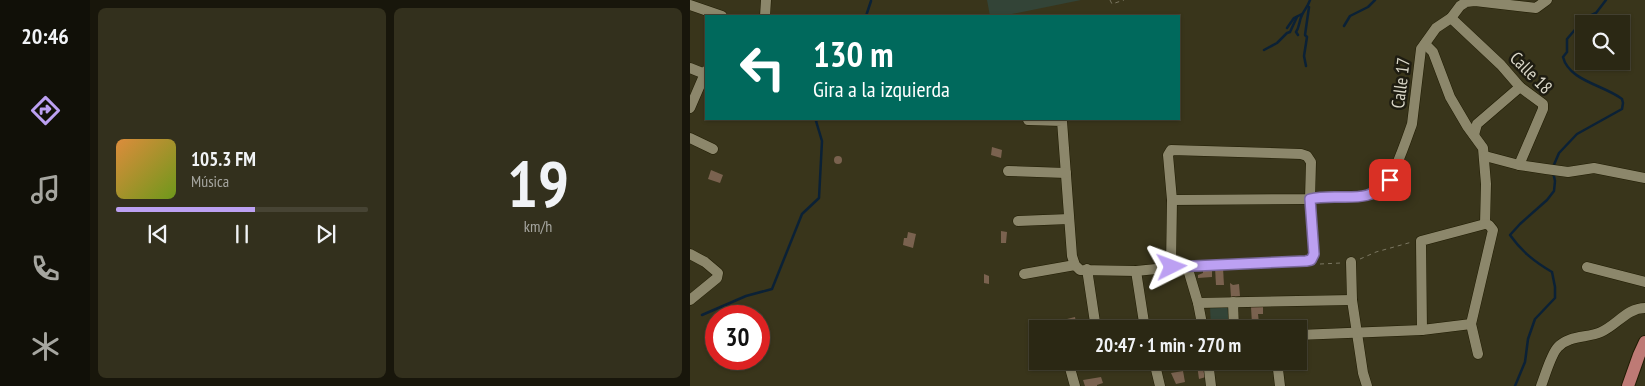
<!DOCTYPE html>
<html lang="es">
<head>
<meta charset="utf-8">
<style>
	:root { --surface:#2b2814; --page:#33301d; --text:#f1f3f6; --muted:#a6a6a0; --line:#474434; --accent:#bca0f2 }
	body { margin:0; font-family:"PT Sans Narrow",sans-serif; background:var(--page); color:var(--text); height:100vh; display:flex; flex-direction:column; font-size:19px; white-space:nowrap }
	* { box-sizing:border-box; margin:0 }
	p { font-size:16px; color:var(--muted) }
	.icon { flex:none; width:28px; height:28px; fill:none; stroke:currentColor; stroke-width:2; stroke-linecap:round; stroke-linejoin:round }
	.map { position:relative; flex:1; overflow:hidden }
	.details { display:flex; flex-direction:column; gap:8px; padding:8px; background:#18160b; width:600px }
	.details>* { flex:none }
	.guide { position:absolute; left:15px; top:15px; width:475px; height:105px; border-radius:0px; box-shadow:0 1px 4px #0004,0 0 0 1px var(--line); background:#00695c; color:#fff; overflow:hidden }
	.fabs { position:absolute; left:885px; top:15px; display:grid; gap:10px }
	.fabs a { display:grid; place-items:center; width:55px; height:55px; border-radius:0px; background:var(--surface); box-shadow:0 1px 4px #0004,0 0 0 1px var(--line); font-size:25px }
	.speed { position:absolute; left:15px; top:305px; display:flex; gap:10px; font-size:25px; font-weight:700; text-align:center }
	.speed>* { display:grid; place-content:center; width:65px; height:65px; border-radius:50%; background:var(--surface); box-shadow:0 1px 4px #0004,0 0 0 1px var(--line); line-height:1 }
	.speed .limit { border:8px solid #d22; background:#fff; color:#111 }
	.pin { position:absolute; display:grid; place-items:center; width:42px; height:42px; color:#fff; margin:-21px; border-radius:10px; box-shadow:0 2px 8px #0006 }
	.me { position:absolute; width:55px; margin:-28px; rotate:87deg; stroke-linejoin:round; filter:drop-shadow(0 0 4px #0008) }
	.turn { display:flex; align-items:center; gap:18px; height:105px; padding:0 25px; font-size:22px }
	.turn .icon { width:65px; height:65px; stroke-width:2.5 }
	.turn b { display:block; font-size:35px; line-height:42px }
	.details .tile { flex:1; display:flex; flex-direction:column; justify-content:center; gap:8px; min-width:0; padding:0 18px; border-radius:8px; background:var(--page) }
	.details .dial { align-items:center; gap:0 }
	.dial b { font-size:65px; line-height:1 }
	.song { display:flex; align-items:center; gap:15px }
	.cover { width:60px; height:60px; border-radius:8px; background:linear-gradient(135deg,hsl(30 70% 55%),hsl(80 70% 35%)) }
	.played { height:5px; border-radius:2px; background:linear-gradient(90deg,var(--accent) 55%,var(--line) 55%) }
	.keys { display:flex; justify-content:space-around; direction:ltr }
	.details .tiles { flex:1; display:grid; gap:8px; grid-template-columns:repeat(2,1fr) }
	.trip { position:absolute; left:339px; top:320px; width:278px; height:50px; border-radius:0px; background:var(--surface); box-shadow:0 1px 4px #0004,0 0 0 1px var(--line); font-weight:700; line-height:50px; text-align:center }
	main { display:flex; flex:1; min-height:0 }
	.menu { display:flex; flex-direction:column; width:90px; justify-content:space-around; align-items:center; background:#111008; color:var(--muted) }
	.menu .icon { width:35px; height:35px }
	.menu .current { color:var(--accent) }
	.menu b { font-size:22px; color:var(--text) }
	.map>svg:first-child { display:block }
	.green { fill:#334437 }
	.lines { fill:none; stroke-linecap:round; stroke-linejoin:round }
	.stream { stroke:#0b2136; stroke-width:2.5 }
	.building { fill:#7a624f }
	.minor-casing { stroke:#201c03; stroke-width:11 }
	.major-casing { stroke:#201c03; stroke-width:14 }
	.path { stroke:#7b7762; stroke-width:1; stroke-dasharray:4 4; stroke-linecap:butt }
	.minor { stroke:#8c876b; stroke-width:10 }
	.major { stroke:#be7a75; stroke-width:12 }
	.route-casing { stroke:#7a689d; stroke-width:12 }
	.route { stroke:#bca0f2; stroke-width:9 }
	.labels { text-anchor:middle; stroke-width:5; stroke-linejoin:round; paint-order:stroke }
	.street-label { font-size:18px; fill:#dad7c8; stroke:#1e1c11 }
</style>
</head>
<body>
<main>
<nav class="menu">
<b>20:46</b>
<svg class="icon current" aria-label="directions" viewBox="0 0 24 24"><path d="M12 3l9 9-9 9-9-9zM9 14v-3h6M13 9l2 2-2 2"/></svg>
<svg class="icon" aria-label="music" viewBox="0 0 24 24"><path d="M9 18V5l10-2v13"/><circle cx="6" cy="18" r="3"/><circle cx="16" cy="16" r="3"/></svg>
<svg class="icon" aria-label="phone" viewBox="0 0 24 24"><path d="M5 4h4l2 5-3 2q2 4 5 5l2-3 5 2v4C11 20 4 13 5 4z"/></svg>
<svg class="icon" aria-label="climate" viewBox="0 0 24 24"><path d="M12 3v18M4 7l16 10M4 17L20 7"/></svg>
</nav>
<section class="details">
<div class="tiles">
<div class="tile">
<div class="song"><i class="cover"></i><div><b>105.3 FM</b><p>Música</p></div></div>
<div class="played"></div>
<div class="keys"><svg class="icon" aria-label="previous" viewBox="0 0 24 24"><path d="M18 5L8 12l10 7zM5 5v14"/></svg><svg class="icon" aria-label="pause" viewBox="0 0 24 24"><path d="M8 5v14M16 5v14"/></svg><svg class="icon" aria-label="next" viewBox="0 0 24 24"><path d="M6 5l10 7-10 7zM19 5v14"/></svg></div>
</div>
<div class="tile dial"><b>19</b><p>km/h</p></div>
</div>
</section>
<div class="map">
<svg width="955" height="386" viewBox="0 0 955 386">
	<rect width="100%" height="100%" fill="#39351b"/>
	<!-- green -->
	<g class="green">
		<path d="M 297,0 L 391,0 L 312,16 L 300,16 Z"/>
		<path d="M 540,305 L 542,329 L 521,329 L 520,306 Z"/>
	</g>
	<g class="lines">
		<!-- stream -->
		<g class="stream">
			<path d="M 176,16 L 181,1"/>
			<path d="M 654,26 L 660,16 L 678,7 L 685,0"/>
			<path d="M 597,28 L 604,18 L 612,14"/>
			<path d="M 608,35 L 606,32 C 610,26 609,20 612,15 C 615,9 618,6 620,0"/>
			<path d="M 574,50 L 587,43 L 597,33 L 600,32 L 607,17"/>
			<path d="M 616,66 L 614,56 L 617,37 L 615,35 L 619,7"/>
			<path d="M 863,167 L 869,153 L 887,134 L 932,109 L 933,103 L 932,99 C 914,85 879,81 873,57 L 877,52 L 877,39 L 895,18 L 906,13 L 916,0"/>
			<path d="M 12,315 L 56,296 L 82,289 L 112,214 L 129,198 L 132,141 L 126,121 L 129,119"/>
			<path d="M 825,386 L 835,362 L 838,339 L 845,319 L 865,298 L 865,287 L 862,272 C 845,262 832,252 820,235 L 830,224 L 857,200 L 864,191 L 865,181 L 863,172"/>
		</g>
	</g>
	<!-- building -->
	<g class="building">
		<path d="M 302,147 L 312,150 L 311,158 L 301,155 Z"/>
		<circle cx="148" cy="160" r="4"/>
		<path d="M 21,170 L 33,175 L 30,183 L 18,179 Z"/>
		<path d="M 311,231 L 317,232 L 316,243 L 311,243 Z"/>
		<path d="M 218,232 L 226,234 L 223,248 L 213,245 L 214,238 L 217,238 Z"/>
		<path d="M 522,267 L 522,277 L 508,278 L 508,275 L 513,273 L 513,268 Z"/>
		<path d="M 525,268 L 533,268 L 534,285 L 526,285 Z"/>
		<path d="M 294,274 L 299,276 L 299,284 L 294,283 Z"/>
		<path d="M 540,283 L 543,285 L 549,284 L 550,296 L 541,297 Z"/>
		<path d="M 573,306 L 573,314 L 568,314 L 569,323 L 562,324 L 561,307 Z"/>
		<path d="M 385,317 L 387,327 L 376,329 L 373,320 Z"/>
		<path d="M 514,364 L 516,377 L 509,379 L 507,365 Z"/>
		<path d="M 493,371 L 495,382 L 486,384 L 481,373 Z"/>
		<path d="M 411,377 L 413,383 L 407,385 L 407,386 L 395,386 L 393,380 Z"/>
	</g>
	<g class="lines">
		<defs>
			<g id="minor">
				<path d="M 0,5 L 32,16"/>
				<path d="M 75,16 L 76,0"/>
				<path d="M 761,18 L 811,65 L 830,87 L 853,104 L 853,109 L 829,165"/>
				<path d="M 735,44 L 743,52 L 760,97 L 777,126 L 793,148 L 796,184 L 795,224"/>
				<path d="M 0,68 L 15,74"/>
				<path d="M 0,108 L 16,71"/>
				<path d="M 338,120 L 372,121 L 382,256 L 385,265 L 390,270 L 446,271 L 497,266 L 616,261 L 621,260 L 624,254 L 620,199 L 621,162 L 617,156 L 611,154 L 481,150 L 478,155 L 482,200 L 481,267"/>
				<path d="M 784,135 L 787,124 L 830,87"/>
				<path d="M 0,138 L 23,149"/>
				<path d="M 795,156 L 829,165 L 856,169 L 878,172 L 904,168 L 955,178"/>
				<path d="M 318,171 L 376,173"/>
				<path d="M 482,200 L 620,199 C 636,195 651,197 667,196 C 676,196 686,195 693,189 C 703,180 717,138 722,124 L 731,49 L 746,28 L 761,18 L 770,6 L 776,2 L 785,1 L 846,8 L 857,0"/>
				<path d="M 328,221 L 379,219"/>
				<path d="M 0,254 L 15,262 L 28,273 L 27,278 L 0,300"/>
				<path d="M 661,262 L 662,300 L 673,373 L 677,386"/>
				<path d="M 497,266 L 508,303 L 513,329"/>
				<path d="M 897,267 L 955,282"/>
				<path d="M 397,269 L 406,329"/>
				<path d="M 446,271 L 455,329"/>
				<path d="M 334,274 L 385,265"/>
				<path d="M 543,302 L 544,329"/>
				<path d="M 508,303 L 662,300"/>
				<path d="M 732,330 L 731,241 L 795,224"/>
				<path d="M 608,335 L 732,330 L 781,324"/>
				<path d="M 788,354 L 781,324 L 803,230 L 799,225 L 795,224"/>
				<path d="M 378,361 L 385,386"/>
				<path d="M 464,361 L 470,386"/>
				<path d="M 518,361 L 521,386"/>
				<path d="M 587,361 L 590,386"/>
				<path d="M 851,386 C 855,376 861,354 868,347 C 879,335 898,338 911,332 C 927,325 937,308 955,308"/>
			</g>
			<path id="major" d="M 938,386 L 949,355 L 955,342"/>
		</defs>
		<!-- minor casing -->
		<use href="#minor" class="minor-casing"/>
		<!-- major casing -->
		<use href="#major" class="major-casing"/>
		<!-- path -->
		<g class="path">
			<path d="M 420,0 L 422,4 L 434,0"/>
			<path d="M 670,259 L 686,252 L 722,242"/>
			<path d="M 630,264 L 651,263"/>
		</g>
		<!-- minor -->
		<use href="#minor" class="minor"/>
		<!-- major -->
		<use href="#major" class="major"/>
	</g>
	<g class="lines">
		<defs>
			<path id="route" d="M 482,267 L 616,261 L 621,260 L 624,254 L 620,199 C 649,192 679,207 700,180"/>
		</defs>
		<!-- route casing -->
		<use href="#route" class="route-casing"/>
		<!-- route -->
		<use href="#route" class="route"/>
	</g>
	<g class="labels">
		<!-- street labels -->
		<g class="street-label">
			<text transform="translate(841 73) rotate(45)" y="6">Calle 18</text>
			<text transform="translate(711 83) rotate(-83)" y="6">Calle 17</text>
		</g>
	</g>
</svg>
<div class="fabs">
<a><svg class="icon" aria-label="search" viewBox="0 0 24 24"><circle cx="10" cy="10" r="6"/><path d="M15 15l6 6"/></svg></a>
</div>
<div class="speed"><div class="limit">30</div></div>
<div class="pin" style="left:700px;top:180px;background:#d93025"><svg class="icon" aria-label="arrive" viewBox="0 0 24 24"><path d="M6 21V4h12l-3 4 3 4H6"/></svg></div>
<svg class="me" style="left:482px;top:267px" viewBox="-20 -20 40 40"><path d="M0-17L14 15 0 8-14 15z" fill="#bca0f2" stroke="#fff" stroke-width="4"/></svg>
<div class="trip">20:47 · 1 min · 270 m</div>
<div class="guide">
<div class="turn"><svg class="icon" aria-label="left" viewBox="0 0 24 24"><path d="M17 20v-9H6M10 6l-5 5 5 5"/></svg><div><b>130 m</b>Gira a la izquierda</div></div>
</div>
</div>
</main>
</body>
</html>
